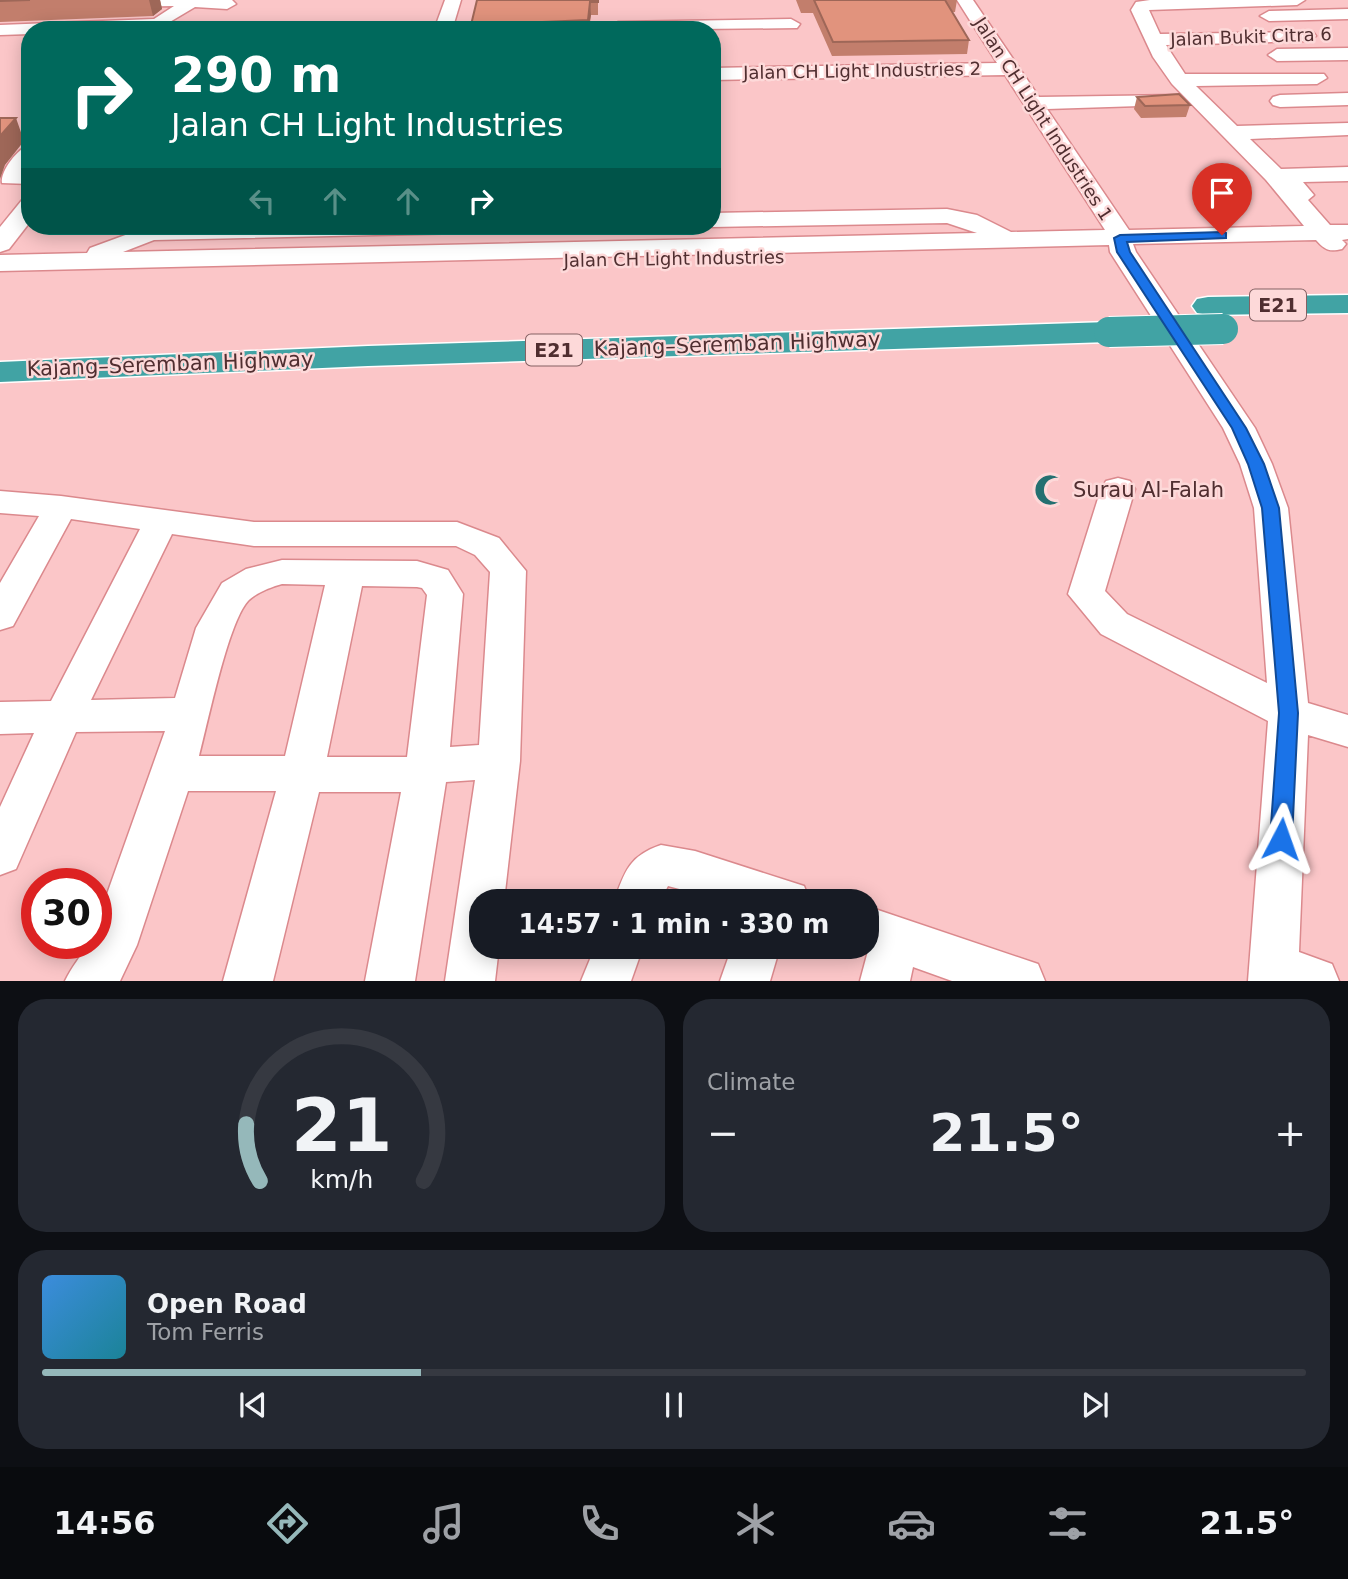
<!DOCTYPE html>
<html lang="en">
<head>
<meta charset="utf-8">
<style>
	:root { --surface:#171b24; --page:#242831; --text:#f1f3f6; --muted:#9ea1a6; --line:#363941; --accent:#95b8ba }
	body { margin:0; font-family:"DejaVu Sans",sans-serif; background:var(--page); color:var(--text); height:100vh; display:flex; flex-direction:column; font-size:26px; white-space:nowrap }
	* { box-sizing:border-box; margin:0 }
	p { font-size:23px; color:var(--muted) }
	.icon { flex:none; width:38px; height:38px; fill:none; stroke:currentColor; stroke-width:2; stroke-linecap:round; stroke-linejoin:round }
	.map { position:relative; height:981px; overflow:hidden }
	.panel { display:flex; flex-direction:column; gap:18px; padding:18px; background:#0d0f14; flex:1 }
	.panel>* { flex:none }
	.top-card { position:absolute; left:21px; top:21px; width:700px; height:214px; border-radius:28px; box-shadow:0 4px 18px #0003; background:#00695c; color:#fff; overflow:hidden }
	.speed { position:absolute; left:21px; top:868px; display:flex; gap:14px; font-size:35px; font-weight:700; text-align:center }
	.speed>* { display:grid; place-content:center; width:91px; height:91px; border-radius:50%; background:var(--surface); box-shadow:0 4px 18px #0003; line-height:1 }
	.speed .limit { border:10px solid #d22; background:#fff; color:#111 }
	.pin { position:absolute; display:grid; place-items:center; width:60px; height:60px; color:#fff; margin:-72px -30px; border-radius:50% 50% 50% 0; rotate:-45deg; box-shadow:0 0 7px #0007 }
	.pin .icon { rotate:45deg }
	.me { position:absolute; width:77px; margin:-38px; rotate:4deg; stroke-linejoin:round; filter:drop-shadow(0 0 5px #0008) }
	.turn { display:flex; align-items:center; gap:24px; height:147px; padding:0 35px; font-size:32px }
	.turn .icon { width:91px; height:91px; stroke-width:2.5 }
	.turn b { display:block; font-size:49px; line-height:60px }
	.lanes { display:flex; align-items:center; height:66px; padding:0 35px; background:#0003; justify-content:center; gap:35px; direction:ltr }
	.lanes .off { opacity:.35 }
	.big { font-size:52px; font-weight:600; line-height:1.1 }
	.panel .widget { flex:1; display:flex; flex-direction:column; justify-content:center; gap:10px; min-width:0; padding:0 24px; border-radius:28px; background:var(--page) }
	.panel .dial { align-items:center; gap:0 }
	.dial svg { height:182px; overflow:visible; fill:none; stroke:var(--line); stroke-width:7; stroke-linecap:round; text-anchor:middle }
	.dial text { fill:var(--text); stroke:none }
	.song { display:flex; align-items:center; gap:21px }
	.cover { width:84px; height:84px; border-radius:10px; background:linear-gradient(135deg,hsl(210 70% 55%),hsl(190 70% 35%)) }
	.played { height:7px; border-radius:4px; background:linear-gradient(90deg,var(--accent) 30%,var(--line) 30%) }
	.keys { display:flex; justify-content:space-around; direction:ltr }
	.heat { display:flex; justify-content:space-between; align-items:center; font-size:38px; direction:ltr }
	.panel .tiles { flex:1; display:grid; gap:18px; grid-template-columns:1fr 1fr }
	.widget:last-child { grid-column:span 2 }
	.trip { position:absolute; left:469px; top:889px; width:410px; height:70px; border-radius:28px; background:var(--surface); box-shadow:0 4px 18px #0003; font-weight:600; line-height:70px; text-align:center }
	.tabs { display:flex; height:112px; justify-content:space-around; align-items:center; background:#090b0e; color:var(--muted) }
	.tabs .icon { width:49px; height:49px }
	.tabs .active { color:var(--accent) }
	.tabs b { font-size:32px; color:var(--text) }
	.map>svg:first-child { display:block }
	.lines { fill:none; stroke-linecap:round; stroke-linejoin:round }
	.minor-casing { stroke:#db898d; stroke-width:3 }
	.highway-casing { stroke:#fff; stroke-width:3 }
	.minor { fill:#fff; fill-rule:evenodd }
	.highway { fill:#41a3a4; fill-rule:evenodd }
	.highway-bridge-casing { stroke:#fff; stroke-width:32; stroke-linecap:butt }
	.highway-bridge { stroke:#41a3a4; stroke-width:30 }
	.wall { fill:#c27e6c }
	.shaded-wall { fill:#9e6758 }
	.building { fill:#e1937d; stroke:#9e6758; stroke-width:2 }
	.route { fill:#1a73e8; stroke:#114b97; stroke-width:2 }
	.labels { text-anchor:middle; stroke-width:5; stroke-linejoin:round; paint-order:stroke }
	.far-street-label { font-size:18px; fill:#502e30; stroke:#fdd9d9 }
	.shield { fill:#fdd9d9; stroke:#846163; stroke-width:2 }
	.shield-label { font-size:19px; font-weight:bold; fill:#502e30 }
	.street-label { font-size:21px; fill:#502e30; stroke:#fdd9d9 }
	.poi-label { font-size:21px; fill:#502e30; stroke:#fdd9d9; text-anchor:start }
</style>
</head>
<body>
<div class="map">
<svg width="1348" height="981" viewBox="0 0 1348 981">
	<rect width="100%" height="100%" fill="#fbc6c8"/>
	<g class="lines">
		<defs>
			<g id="minor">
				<path d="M 107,0 L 232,0 L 236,4 L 227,9 L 195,7 L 158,29 L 30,30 L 30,34 L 0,35 L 0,25 L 154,19 L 174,6 L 114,7 L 108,6 Z"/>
				<path d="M 445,0 L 461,0 L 452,30 L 434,30 Z"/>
				<path d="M 957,0 L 973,0 L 1039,97 L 1178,95 L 1181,99 L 1178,103 L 1171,105 L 1047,109 L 1129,230 L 1304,226 L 1266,180 L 1172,84 L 1153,57 L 1131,10 L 1136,2 L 1150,0 L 1305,0 L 1297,5 L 1149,10 L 1160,34 L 1313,32 L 1316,36 L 1307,41 L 1166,45 L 1185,74 L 1324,74 L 1327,78 L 1317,84 L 1196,86 L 1237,126 L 1348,123 L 1348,135 L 1250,139 L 1281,169 L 1348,167 L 1348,181 L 1303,182 L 1314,195 L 1308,200 L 1330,225 L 1348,225 L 1348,239 L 1342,240 L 1346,244 L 1342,249 C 1329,252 1325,250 1316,240 L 1133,244 L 1136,252 L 1255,428 L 1272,464 L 1288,508 L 1308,703 L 1348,715 L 1348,747 L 1308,735 L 1299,952 L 1332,964 L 1339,981 L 1248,981 L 1268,721 L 1101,634 L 1068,594 L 1101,489 L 1106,481 L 1118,478 L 1130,481 L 1135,489 L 1105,591 L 1127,614 L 1267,683 L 1254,508 L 1240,464 L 1223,428 L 1110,252 L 1109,245 L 0,271 L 0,255 L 87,253 L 90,248 L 150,226 L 476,226 L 473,231 L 464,233 L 154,240 L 123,252 L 977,233 L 947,223 L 712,227 L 706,226 L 712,226 L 712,213 L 947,209 L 977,215 L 1011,232 L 1105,230 L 1005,75 L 712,80 L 712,68 L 997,63 Z"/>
				<path d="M 1348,9 L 1348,19 L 1269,21 L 1260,16 L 1269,11 Z"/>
				<path d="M 791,19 L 800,24 L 797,28 L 611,30 L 609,27 L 618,22 Z"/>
				<path d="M 1348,48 L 1348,60 L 1277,61 L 1268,55 L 1277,49 Z"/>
				<path d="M 1348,93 L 1348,105 L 1280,107 L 1273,105 L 1270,101 L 1273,97 L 1280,95 Z"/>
				<path d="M 30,145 L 28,170 L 30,170 L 30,184 L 2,183 C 0,171 18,148 30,145 Z"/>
				<path d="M 30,198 L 30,222 L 9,249 L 0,252 L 0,227 L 22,200 Z"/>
				<path d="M 0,491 L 61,496 L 254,522 L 457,522 L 499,538 L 526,571 L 520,761 L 504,901 L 481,901 L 481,947 L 499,947 L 495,981 L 445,981 L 475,780 L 446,782 L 415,981 L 365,981 L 401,792 L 319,792 L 273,981 L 223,981 L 276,791 L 188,791 L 137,945 L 120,981 L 65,981 C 72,966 81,957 88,943 L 96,943 L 96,925 L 165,731 L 76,732 L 16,869 L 0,875 L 0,807 L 34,733 L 0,734 L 0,702 L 51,701 L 140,529 L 71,519 L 13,626 L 0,630 L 0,583 L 39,516 L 0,513 ZM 172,534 L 254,546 L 456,546 L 475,555 L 490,572 L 479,745 L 450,747 L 463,594 L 448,570 L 417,561 L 282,560 L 246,569 L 222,583 L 196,628 L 175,698 L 91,700 ZM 282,584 L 325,585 L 285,756 L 199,756 C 208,722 228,623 248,601 C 256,593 271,587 282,584 ZM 362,586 L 417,587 L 422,588 L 427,595 L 407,757 L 327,757 Z"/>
				<path d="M 661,845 L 695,851 L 804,886 L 810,901 L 725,901 L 668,886 L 660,901 L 614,901 C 625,871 629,856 661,845 Z"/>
				<path d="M 866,906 L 1038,964 L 1045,981 L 952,981 L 913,967 L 910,981 L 860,981 L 868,951 L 857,947 L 866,947 Z"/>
				<path d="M 595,947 L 643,947 L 631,981 L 581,981 Z"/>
				<path d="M 732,947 L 780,947 L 770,981 L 720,981 Z"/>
			</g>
			<g id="highway">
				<path d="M 1348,295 L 1348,313 L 1208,315 L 1197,313 L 1192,306 L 1197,299 L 1208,297 Z"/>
				<path d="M 1109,322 L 1120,325 L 1125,332 L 1120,339 L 1109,342 L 368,366 L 0,382 L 0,362 L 368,346 Z"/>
			</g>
		</defs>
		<!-- minor casing -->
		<use href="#minor" class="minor-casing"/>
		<!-- highway casing -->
		<use href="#highway" class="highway-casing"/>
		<!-- minor -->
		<use href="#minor" class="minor"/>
		<!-- highway -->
		<use href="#highway" class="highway"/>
		<defs>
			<path id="highway-bridge" d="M 1109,332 L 1223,329"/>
		</defs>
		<!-- highway-bridge casing -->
		<use href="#highway-bridge" class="highway-bridge-casing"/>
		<!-- highway-bridge -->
		<use href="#highway-bridge" class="highway-bridge"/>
	</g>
	<!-- wall -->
	<g class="wall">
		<path d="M 0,0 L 160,0 L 162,9 L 153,16 L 0,22 Z"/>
		<path d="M 598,0 L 598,15 L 591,15 L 589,30 L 471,30 L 471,25 Z"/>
		<path d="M 796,0 L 957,0 L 955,12 L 952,12 L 969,40 L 967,54 L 832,56 L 813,13 L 801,13 Z"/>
		<path d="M 1137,97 L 1190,105 L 1186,117 L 1141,118 L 1134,109 Z"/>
	</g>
	<!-- shaded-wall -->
	<g class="shaded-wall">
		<path d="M 149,0 L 160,0 L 162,9 L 153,16 Z"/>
		<path d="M 590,2 L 591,15 L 588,30 L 588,20 Z"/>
		<path d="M 16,118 L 24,141 L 5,165 L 0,179 L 0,136 Z"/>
	</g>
	<!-- building -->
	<g class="building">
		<path d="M 0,0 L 30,0 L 0,1 Z"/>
		<path d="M 477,0 L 598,0 L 598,2 L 590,2 L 588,20 L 471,25 Z"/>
		<path d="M 814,0 L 945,0 L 969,40 L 833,42 Z"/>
		<path d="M 1179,94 L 1190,105 L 1145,106 L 1137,97 Z"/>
		<path d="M 0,118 L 16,118 L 0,136 Z"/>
	</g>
	<!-- route -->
	<path class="route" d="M 1222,232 L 1226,233 L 1226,238 L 1127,242 L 1130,252 L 1246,428 L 1264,464 L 1279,508 L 1298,713 L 1292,839 L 1288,846 L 1281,849 L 1273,846 L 1270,839 L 1279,713 L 1262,508 L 1248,464 L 1232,428 L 1117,252 L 1114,238 L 1120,235 Z"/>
	<!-- icons -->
	<defs>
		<symbol id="mosque-bare" viewBox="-9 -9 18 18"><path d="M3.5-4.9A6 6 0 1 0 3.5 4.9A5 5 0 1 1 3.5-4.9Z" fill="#247071" stroke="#fdd9d9" stroke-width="2.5" paint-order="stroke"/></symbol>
	</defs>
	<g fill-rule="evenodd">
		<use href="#mosque-bare" x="1028" y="468" width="44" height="44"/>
	</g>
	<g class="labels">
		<!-- far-street labels -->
		<g class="far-street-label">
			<text transform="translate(1251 37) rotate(-2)" y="6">Jalan Bukit Citra 6</text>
			<text transform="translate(862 71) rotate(-1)" y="6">Jalan CH Light Industries 2</text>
			<text transform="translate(1043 119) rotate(57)" y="6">Jalan CH Light Industries 1</text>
			<text transform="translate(674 259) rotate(-1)" y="6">Jalan CH Light Industries</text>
		</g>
		<!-- shield labels -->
		<g class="shield">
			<rect x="1250" y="289.5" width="56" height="31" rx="5"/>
			<rect x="526" y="334.5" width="56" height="31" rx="5"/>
		</g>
		<g class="shield-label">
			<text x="1278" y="312">E21</text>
			<text x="554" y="357">E21</text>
		</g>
		<!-- street labels -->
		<g class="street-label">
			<text transform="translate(737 344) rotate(-2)" y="7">Kajang–Seremban Highway</text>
			<text transform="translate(170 364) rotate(-2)" y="7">Kajang–Seremban Highway</text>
		</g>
		<!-- poi labels -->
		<g class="poi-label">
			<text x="1073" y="497">Surau Al-Falah</text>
		</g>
	</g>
</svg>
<div class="speed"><div class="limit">30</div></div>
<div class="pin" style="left:1222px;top:235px;background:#d93025"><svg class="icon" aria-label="arrive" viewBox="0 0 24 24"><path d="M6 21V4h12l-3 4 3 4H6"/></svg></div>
<svg class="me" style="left:1281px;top:839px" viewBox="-20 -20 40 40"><path d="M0-17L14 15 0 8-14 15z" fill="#1a73e8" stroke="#fff" stroke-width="4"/></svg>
<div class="trip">14:57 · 1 min · 330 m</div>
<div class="top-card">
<div class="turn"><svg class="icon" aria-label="right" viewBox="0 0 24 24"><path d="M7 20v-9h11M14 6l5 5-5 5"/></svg><div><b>290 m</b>Jalan CH Light Industries</div></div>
<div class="lanes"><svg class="icon off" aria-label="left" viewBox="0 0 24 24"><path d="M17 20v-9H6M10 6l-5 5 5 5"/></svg><svg class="icon off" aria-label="ahead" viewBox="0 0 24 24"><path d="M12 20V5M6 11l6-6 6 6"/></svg><svg class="icon off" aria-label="ahead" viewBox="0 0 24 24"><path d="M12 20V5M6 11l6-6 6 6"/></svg><svg class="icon" aria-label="right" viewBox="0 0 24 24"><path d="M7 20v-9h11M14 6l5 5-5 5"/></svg></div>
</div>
</div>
<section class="panel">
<div class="tiles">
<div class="widget dial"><svg viewBox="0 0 100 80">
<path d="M14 69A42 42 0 1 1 86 69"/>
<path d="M14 69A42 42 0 0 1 8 44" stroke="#95b8ba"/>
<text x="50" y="56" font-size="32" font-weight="700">21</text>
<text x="50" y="72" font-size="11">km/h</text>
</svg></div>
<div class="widget"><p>Climate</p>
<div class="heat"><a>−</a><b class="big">21.5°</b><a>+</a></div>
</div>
<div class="widget">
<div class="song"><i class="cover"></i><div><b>Open Road</b><p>Tom Ferris</p></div></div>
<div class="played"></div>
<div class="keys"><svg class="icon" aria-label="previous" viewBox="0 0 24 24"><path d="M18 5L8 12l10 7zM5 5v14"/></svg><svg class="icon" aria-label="pause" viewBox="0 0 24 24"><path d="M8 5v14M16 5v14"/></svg><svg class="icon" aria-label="next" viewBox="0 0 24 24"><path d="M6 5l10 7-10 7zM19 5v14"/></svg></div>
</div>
</div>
</section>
<nav class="tabs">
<b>14:56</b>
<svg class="icon active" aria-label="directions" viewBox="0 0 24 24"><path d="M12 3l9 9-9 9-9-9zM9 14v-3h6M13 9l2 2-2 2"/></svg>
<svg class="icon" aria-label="music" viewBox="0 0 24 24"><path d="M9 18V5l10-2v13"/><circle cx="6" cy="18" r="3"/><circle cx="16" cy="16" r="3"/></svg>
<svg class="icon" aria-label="phone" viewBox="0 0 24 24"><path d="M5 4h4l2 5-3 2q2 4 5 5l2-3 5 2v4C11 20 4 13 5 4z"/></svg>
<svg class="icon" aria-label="climate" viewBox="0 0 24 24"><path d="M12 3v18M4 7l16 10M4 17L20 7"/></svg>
<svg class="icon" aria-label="car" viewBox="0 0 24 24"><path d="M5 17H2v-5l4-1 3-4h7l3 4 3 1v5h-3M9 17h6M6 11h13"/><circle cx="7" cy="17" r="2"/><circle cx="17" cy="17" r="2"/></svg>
<svg class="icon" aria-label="filters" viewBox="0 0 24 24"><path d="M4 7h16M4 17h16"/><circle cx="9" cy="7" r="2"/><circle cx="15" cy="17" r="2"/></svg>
<b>21.5°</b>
</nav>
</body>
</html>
